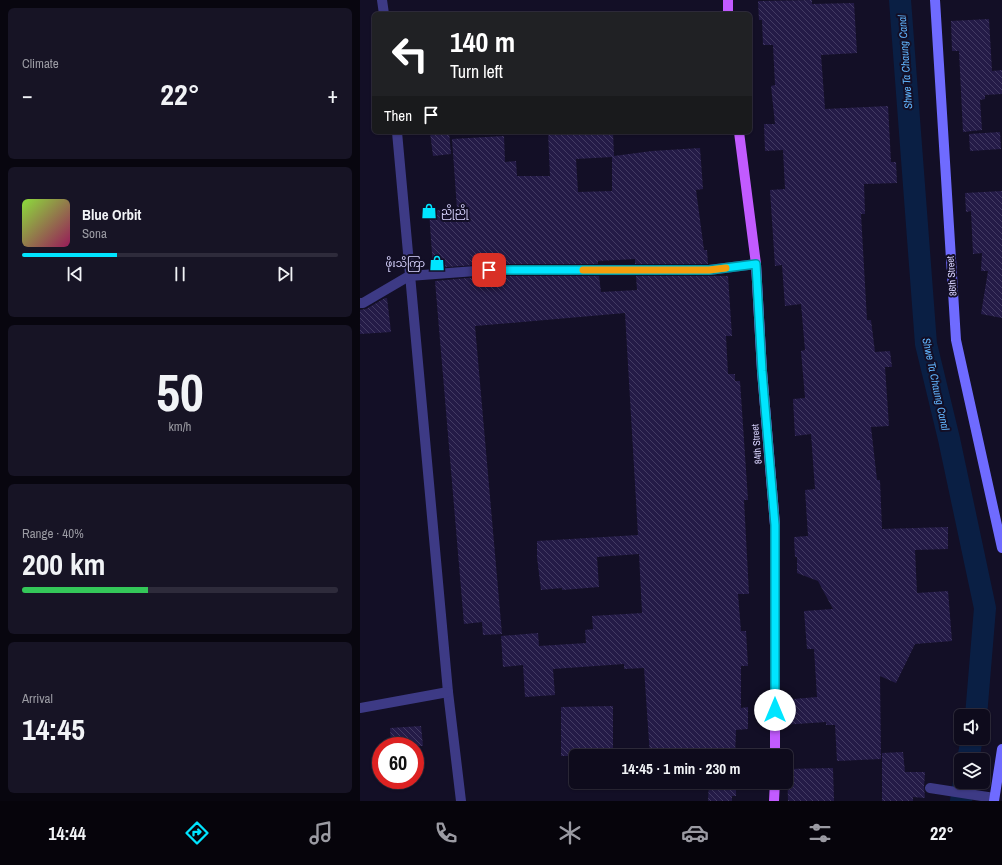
<!DOCTYPE html>
<html lang="en">
<head>
<meta charset="utf-8">
<style>
	:root { --surface:#0e0b1c; --page:#171425; --text:#f1f3f6; --muted:#9b9ba3; --line:#2e2b3b; --accent:#00e5ff }
	body { margin:0; font-family:"Archivo Narrow","Noto Sans Myanmar",sans-serif; background:var(--page); color:var(--text); height:100vh; display:flex; flex-direction:column; font-size:15px; white-space:nowrap }
	* { box-sizing:border-box; margin:0 }
	p { font-size:13px; color:var(--muted) }
	.icon { flex:none; width:22px; height:22px; fill:none; stroke:currentColor; stroke-width:2; stroke-linecap:round; stroke-linejoin:round }
	.map { position:relative; flex:1; overflow:hidden }
	.details { display:flex; flex-direction:column; gap:8px; padding:8px; background:#08060f; width:360px }
	.details>* { flex:none }
	.top-card { position:absolute; left:12px; top:12px; width:380px; height:122px; border-radius:6px; box-shadow:0 1px 3px #0004,0 0 0 1px var(--line); background:#202124; color:#fff; overflow:hidden }
	.tools { position:absolute; left:594px; top:709px; display:grid; gap:8px }
	.tools a { display:grid; place-items:center; width:36px; height:36px; border-radius:6px; background:var(--surface); box-shadow:0 1px 3px #0004,0 0 0 1px var(--line); font-size:20px }
	.speed { position:absolute; left:12px; top:737px; display:flex; gap:8px; font-size:20px; font-weight:700; text-align:center }
	.speed>* { display:grid; place-content:center; width:52px; height:52px; border-radius:50%; background:var(--surface); box-shadow:0 1px 3px #0004,0 0 0 1px var(--line); line-height:1 }
	.speed .limit { border:6px solid #d22; background:#fff; color:#111 }
	.pin { position:absolute; display:grid; place-items:center; width:34px; height:34px; color:#fff; margin:-17px; border-radius:8px; box-shadow:0 2px 6px #0006 }
	.me { position:absolute; width:44px; margin:-22px; rotate:0deg; stroke-linejoin:round; filter:drop-shadow(0 0 3px #0008) }
	.turn { display:flex; align-items:center; gap:14px; height:84px; padding:0 12px; font-size:18px }
	.turn .icon { width:52px; height:52px; stroke-width:2.5 }
	.turn b { display:block; font-size:28px; line-height:34px }
	.then { display:flex; align-items:center; height:38px; padding:0 12px; background:#0003; gap:8px; font-size:15px }
	.big { font-size:30px; font-weight:800; line-height:1.1 }
	.details .widget { flex:1; display:flex; flex-direction:column; justify-content:center; gap:6px; min-width:0; padding:0 14px; border-radius:6px; background:var(--page) }
	.details .dial { align-items:center; gap:0 }
	.dial b { font-size:52px; line-height:1 }
	.song { display:flex; align-items:center; gap:12px }
	.cover { width:48px; height:48px; border-radius:6px; background:linear-gradient(135deg,hsl(90 70% 55%),hsl(330 70% 35%)) }
	.played { height:4px; border-radius:2px; background:linear-gradient(90deg,var(--accent) 30%,var(--line) 30%) }
	.keys { display:flex; justify-content:space-around; direction:ltr }
	.heat { display:flex; justify-content:space-between; align-items:center; font-size:22px; direction:ltr }
	.charge { height:6px; border-radius:3px; background:linear-gradient(90deg,#34c759 40%,var(--line) 0) }
	.trip { position:absolute; left:209px; top:749px; width:224px; height:40px; border-radius:6px; background:var(--surface); box-shadow:0 1px 3px #0004,0 0 0 1px var(--line); font-weight:800; line-height:40px; text-align:center }
	.menu { display:flex; height:64px; justify-content:space-around; align-items:center; background:#06040b; color:var(--muted) }
	.menu .icon { width:28px; height:28px }
	.menu .selected { color:var(--accent) }
	.menu b { font-size:18px; color:var(--text) }
	main { display:flex; flex:1; min-height:0 }
	.map>svg:first-child { display:block }
	.lines { fill:none; stroke-linecap:round; stroke-linejoin:round }
	.canal { stroke:#0a1f44; stroke-width:22 }
	.building { fill:url(#building-back-hatch); fill-rule:evenodd }
	.minor { stroke:#3d3a85; stroke-width:10 }
	.secondary { stroke:#6f6bff; stroke-width:10 }
	.primary { stroke:#c25bff; stroke-width:10 }
	.route-casing { stroke:#0095a6; stroke-width:10 }
	.route { stroke:#00e5ff; stroke-width:7 }
	.slow { stroke:#f59e0b; stroke-width:7 }
	.labels { text-anchor:middle; stroke-width:4; stroke-linejoin:round; paint-order:stroke }
	.poi-label { font-size:10px; fill:#d9d4ff; stroke:#130f26; text-anchor:start }
	.street-label { font-size:10px; fill:#d9d4ff; stroke:#130f26 }
	.water-label { font-size:11px; font-style:italic; fill:#62b6ff; stroke:#130f26 }
</style>
</head>
<body>
<main>
<section class="details">
<div class="widget"><p>Climate</p>
<div class="heat"><a>−</a><b class="big">22°</b><a>+</a></div>
</div>
<div class="widget">
<div class="song"><i class="cover"></i><div><b>Blue Orbit</b><p>Sona</p></div></div>
<div class="played"></div>
<div class="keys"><svg class="icon" aria-label="previous" viewBox="0 0 24 24"><path d="M18 5L8 12l10 7zM5 5v14"/></svg><svg class="icon" aria-label="pause" viewBox="0 0 24 24"><path d="M8 5v14M16 5v14"/></svg><svg class="icon" aria-label="next" viewBox="0 0 24 24"><path d="M6 5l10 7-10 7zM19 5v14"/></svg></div>
</div>
<div class="widget dial"><b>50</b><p>km/h</p></div>
<div class="widget"><p>Range · 40%</p><b class="big">200 km</b><div class="charge"></div></div>
<div class="widget"><p>Arrival</p><b class="big">14:45</b></div>
</section>
<div class="map">
<svg width="642" height="801" viewBox="0 0 642 801">
	<defs>
		<pattern id="building-back-hatch" width="6" height="6" patternUnits="userSpaceOnUse"><rect width="6" height="6" fill="#241b47"/><path d="M-1 5l2 2M0 0l6 6M5-1l2 2" fill="none" stroke="#433b63"/></pattern>
	</defs>
	<rect width="100%" height="100%" fill="#130f26"/>
	<g class="lines">
		<!-- canal -->
		<g class="canal">
			<path d="M 540,0 L 566,344 L 589,439 L 625,608 L 616,716"/>
			<path d="M 608,760 L 612,738"/>
			<path d="M 601,801 L 604,782"/>
		</g>
	</g>
	<!-- building -->
	<g class="building">
		<path d="M 452,0 L 452,4 L 494,3 L 497,53 L 461,55 L 465,109 L 528,106 L 531,162 L 536,162 L 537,183 L 504,184 L 505,214 L 501,214 L 507,320 L 511,320 L 515,352 L 530,351 L 532,367 L 525,367 L 529,426 L 511,427 L 517,480 L 520,480 L 522,529 L 588,527 L 588,549 L 555,550 L 557,593 L 588,591 L 592,641 L 555,644 L 536,683 L 520,676 L 521,759 L 477,761 L 475,725 L 466,725 L 466,722 L 422,725 L 422,700 L 457,697 L 454,649 L 447,649 L 444,611 L 473,609 L 458,581 L 437,573 L 437,557 L 435,557 L 434,537 L 448,536 L 445,490 L 455,489 L 451,434 L 435,436 L 433,399 L 445,398 L 441,351 L 445,350 L 441,304 L 425,306 L 422,265 L 415,266 L 410,190 L 425,189 L 423,150 L 405,151 L 404,124 L 415,124 L 411,86 L 415,85 L 413,45 L 403,45 L 402,20 L 399,20 L 398,1 Z"/>
		<path d="M 629,19 L 632,71 L 642,70 L 642,94 L 625,95 L 625,99 L 620,100 L 622,130 L 603,132 L 599,51 L 592,51 L 591,21 Z"/>
		<path d="M 70,132 L 89,132 L 91,154 L 73,156 Z"/>
		<path d="M 188,132 L 219,132 L 219,134 L 253,132 L 254,156 L 292,151 L 340,148 L 343,189 L 336,190 L 344,250 L 347,250 L 348,264 L 275,264 L 275,259 L 238,261 L 238,264 L 129,264 L 73,268 L 69,211 L 97,209 L 92,139 L 144,136 L 145,162 L 156,161 L 157,176 L 190,176 ZM 252,157 L 252,191 L 218,192 L 216,159 Z"/>
		<path d="M 640,132 L 641,149 L 610,151 L 609,134 Z"/>
		<path d="M 642,191 L 642,318 L 621,314 L 628,271 L 621,271 L 622,253 L 613,254 L 611,211 L 606,212 L 605,193 Z"/>
		<path d="M 129,276 L 239,276 L 241,292 L 277,290 L 276,276 L 368,276 L 372,336 L 366,336 L 368,374 L 375,374 L 375,381 L 380,381 L 388,500 L 384,500 L 389,594 L 378,594 L 381,631 L 386,631 L 388,666 L 381,666 L 381,708 L 388,707 L 388,729 L 376,730 L 375,756 L 290,756 L 284,668 L 264,669 L 264,664 L 193,669 L 195,695 L 165,697 L 163,665 L 143,667 L 141,636 L 178,633 L 179,646 L 226,643 L 225,630 L 233,629 L 232,616 L 282,613 L 279,554 L 237,557 L 239,587 L 202,590 L 202,588 L 181,590 L 177,557 L 177,541 L 278,535 L 265,313 L 115,326 L 142,634 L 123,635 L 122,622 L 104,624 L 75,281 Z"/>
		<path d="M 25,298 L 27,298 L 31,332 L 0,334 L 0,310 L 6,309 Z"/>
		<path d="M 253,706 L 253,756 L 201,756 L 201,707 Z"/>
		<path d="M 61,726 L 63,746 L 31,746 L 30,728 Z"/>
		<path d="M 543,752 L 545,772 L 565,772 L 564,787 L 565,798 L 553,797 L 553,801 L 522,801 L 522,753 Z"/>
		<path d="M 473,768 L 474,801 L 428,801 L 427,769 Z"/>
		<path d="M 292,782 L 316,782 L 317,784 L 293,785 Z"/>
		<path d="M 349,782 L 376,782 L 376,796 L 372,796 L 372,801 L 348,801 Z"/>
	</g>
	<g class="lines">
		<!-- minor -->
		<g class="minor">
			<path d="M 22,0 L 24,14"/>
			<path d="M 37,132 L 88,692 L 101,801"/>
			<path d="M 0,303 L 3,303 L 49,276 L 129,270 L 349,270 L 396,264"/>
			<path d="M 0,708 L 88,692"/>
			<path d="M 570,788 L 634,798"/>
		</g>
		<!-- secondary -->
		<g class="secondary">
			<path d="M 575,0 L 596,340 L 642,548"/>
			<path d="M 634,801 L 642,749"/>
		</g>
		<!-- primary -->
		<g class="primary">
			<path d="M 368,0 L 368,14"/>
			<path d="M 379,132 L 396,264 L 402,371 L 415,525 L 415,756"/>
			<path d="M 414,801 L 415,782"/>
		</g>
	</g>
	<g class="lines">
		<defs>
			<path id="route" d="M 129,270 L 349,270 L 396,264 L 402,371 L 415,525 L 415,710"/>
		</defs>
		<!-- route casing -->
		<use href="#route" class="route-casing"/>
		<!-- route -->
		<use href="#route" class="route"/>
		<!-- slow -->
		<path class="slow" d="M 223,270 L 349,270 L 366,268"/>
	</g>
	<!-- icons -->
	<defs>
		<symbol id="shop-bare" viewBox="-9 -9 18 18"><path d="M-5-2.5h2.3a2.7 3.5 0 0 1 5.4 0H5L5.5 6h-11ZM-1.5-2.5h3a1.5 2.3 0 0 0-3 0Z" fill="#00e5ff" stroke="#130f26" stroke-width="2.5" paint-order="stroke"/></symbol>
	</defs>
	<g fill-rule="evenodd">
		<use href="#shop-bare" x="58" y="200" width="22" height="22"/>
		<use href="#shop-bare" x="66" y="252" width="22" height="22"/>
	</g>
	<g class="labels">
		<!-- poi labels -->
		<g class="poi-label">
			<text x="81" y="215">ညိုညို</text>
			<text x="65" y="267" text-anchor="end">ဖိုးသိကြာ</text>
		</g>
		<!-- street labels -->
		<g class="street-label">
			<text transform="translate(591 276) rotate(-94)" y="4">86th Street</text>
			<text transform="translate(396 444) rotate(-95)" y="4">84th Street</text>
		</g>
		<!-- water labels -->
		<g class="water-label">
			<text transform="translate(545 62) rotate(-94)" y="4">Shwe Ta Chaung Canal</text>
			<text transform="translate(576 384) rotate(78)" y="4">Shwe Ta Chaung Canal</text>
		</g>
	</g>
</svg>
<div class="tools">
<a><svg class="icon" aria-label="sound" viewBox="0 0 24 24"><path d="M4 9h4l5-4v14l-5-4H4zM17 9q2 3 0 6"/></svg></a>
<a><svg class="icon" aria-label="layers" viewBox="0 0 24 24"><path d="M12 4l9 5-9 5-9-5zM3 14l9 5 9-5"/></svg></a>
</div>
<div class="speed"><div class="limit">60</div></div>
<div class="pin" style="left:129px;top:270px;background:#d93025"><svg class="icon" aria-label="arrive" viewBox="0 0 24 24"><path d="M6 21V4h12l-3 4 3 4H6"/></svg></div>
<svg class="me" style="left:415px;top:710px" viewBox="-20 -20 40 40"><circle r="19" fill="#fff"/><path d="M0-13L10 11 0 6-10 11z" fill="#00e5ff"/></svg>
<div class="trip">14:45 · 1 min · 230 m</div>
<div class="top-card">
<div class="turn"><svg class="icon" aria-label="left" viewBox="0 0 24 24"><path d="M17 20v-9H6M10 6l-5 5 5 5"/></svg><div><b>140 m</b>Turn left</div></div>
<div class="then">Then<svg class="icon" aria-label="arrive" viewBox="0 0 24 24"><path d="M6 21V4h12l-3 4 3 4H6"/></svg></div>
</div>
</div>
</main>
<nav class="menu">
<b>14:44</b>
<svg class="icon selected" aria-label="directions" viewBox="0 0 24 24"><path d="M12 3l9 9-9 9-9-9zM9 14v-3h6M13 9l2 2-2 2"/></svg>
<svg class="icon" aria-label="music" viewBox="0 0 24 24"><path d="M9 18V5l10-2v13"/><circle cx="6" cy="18" r="3"/><circle cx="16" cy="16" r="3"/></svg>
<svg class="icon" aria-label="phone" viewBox="0 0 24 24"><path d="M5 4h4l2 5-3 2q2 4 5 5l2-3 5 2v4C11 20 4 13 5 4z"/></svg>
<svg class="icon" aria-label="climate" viewBox="0 0 24 24"><path d="M12 3v18M4 7l16 10M4 17L20 7"/></svg>
<svg class="icon" aria-label="car" viewBox="0 0 24 24"><path d="M5 17H2v-5l4-1 3-4h7l3 4 3 1v5h-3M9 17h6M6 11h13"/><circle cx="7" cy="17" r="2"/><circle cx="17" cy="17" r="2"/></svg>
<svg class="icon" aria-label="filters" viewBox="0 0 24 24"><path d="M4 7h16M4 17h16"/><circle cx="9" cy="7" r="2"/><circle cx="15" cy="17" r="2"/></svg>
<b>22°</b>
</nav>
</body>
</html>
